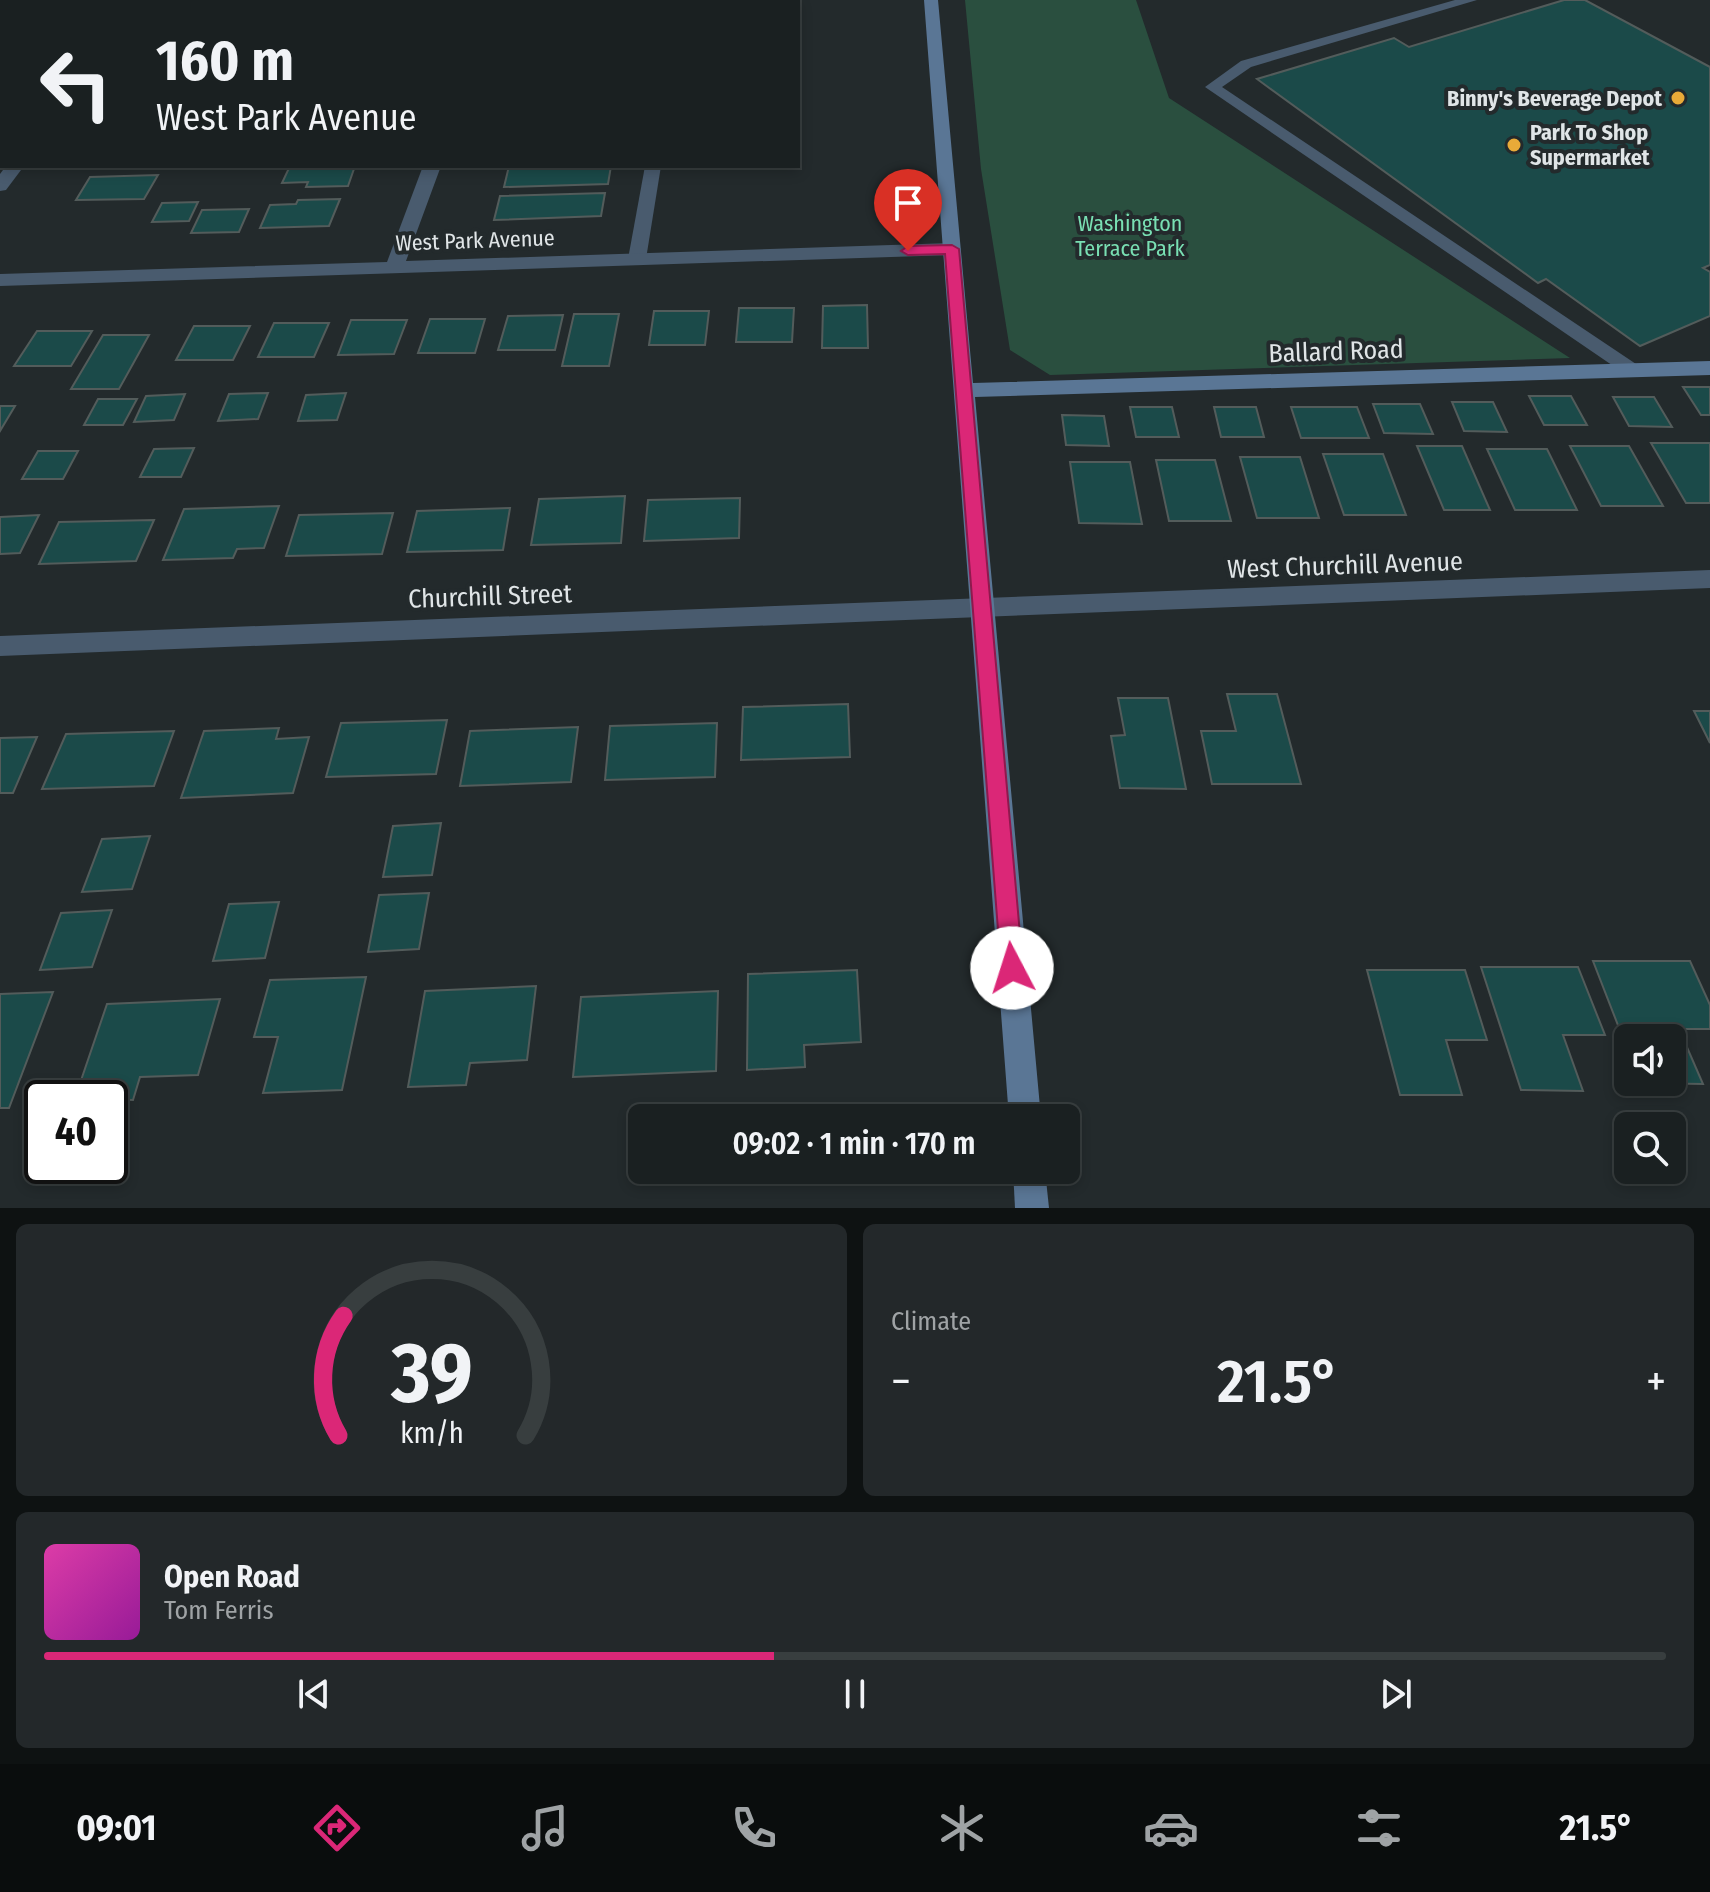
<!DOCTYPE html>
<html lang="en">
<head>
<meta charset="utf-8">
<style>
	:root { --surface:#1a2021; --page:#23282a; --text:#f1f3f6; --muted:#9fa3a5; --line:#383e3f; --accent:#db2777 }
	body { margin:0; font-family:"Fira Sans Condensed",sans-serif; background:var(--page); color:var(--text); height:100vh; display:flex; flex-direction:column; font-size:30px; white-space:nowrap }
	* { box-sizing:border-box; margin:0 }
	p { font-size:26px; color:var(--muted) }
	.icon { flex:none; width:44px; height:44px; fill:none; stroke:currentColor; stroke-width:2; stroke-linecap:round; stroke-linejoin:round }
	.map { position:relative; height:1208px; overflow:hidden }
	.side { display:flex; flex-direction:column; gap:16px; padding:16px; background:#0e1212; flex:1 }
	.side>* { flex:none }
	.hud { position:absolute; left:0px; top:0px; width:800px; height:168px; box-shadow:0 4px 12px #0003,0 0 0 2px var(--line); background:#1a2021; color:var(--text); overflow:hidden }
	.tools { position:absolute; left:1614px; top:1024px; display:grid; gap:16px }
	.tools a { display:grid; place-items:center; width:72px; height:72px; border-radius:12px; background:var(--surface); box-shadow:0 4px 12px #0003,0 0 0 2px var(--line); font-size:40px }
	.speed { position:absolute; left:24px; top:1080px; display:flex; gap:16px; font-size:40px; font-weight:700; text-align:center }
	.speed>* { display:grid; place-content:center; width:104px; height:104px; border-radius:50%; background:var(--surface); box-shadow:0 4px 12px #0003,0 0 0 2px var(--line); line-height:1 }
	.speed .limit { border:4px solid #111; border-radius:12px; background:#fff; color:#111 }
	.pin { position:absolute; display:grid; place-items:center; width:68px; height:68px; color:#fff; margin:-82px -34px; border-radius:50% 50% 50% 0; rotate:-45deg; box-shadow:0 0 8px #0007 }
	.pin .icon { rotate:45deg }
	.me { position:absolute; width:88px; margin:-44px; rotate:355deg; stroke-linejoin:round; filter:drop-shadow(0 0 6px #0008) }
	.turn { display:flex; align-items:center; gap:28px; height:168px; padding:0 24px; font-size:36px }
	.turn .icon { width:104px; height:104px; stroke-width:2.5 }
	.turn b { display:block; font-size:56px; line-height:68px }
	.big { font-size:60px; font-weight:600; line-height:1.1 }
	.side .widget { flex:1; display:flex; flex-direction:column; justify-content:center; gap:12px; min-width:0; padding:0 28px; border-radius:12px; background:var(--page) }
	.side .dial { align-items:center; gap:0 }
	.dial svg { height:208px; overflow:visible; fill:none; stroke:var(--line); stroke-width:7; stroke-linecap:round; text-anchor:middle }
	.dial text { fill:var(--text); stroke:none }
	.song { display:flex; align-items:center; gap:24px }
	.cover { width:96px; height:96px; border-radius:12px; background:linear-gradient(135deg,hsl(320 70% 55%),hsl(300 70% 35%)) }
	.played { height:8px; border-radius:4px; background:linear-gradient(90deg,var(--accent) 45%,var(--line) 45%) }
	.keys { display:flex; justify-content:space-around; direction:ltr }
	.heat { display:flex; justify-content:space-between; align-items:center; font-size:44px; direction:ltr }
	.side .tiles { flex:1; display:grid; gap:16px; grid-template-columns:1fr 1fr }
	.widget:last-child { grid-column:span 2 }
	.trip { position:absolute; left:628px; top:1104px; width:452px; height:80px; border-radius:12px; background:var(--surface); box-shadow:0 4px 12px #0003,0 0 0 2px var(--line); font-weight:600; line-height:80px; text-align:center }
	.tab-bar { display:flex; height:128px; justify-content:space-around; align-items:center; background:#0a0d0d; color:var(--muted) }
	.tab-bar .icon { width:56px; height:56px }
	.tab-bar .selected { color:var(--accent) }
	.tab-bar b { font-size:36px; color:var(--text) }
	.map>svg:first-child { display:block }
	.green { fill:#2a4f3f }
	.building { fill:#1b4a49; stroke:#535c5b; stroke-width:2 }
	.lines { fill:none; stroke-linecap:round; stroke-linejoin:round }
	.lane { fill:#495b6e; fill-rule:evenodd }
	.street { fill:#495b6e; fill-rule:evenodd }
	.secondary { fill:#5a7695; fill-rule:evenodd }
	.route { fill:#db2777; stroke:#8e194d; stroke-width:2 }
	.poi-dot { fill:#e9aa38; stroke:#232a2c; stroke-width:3 }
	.labels { text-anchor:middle; stroke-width:8; stroke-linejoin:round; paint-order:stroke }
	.far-poi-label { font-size:22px; font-weight:bold; fill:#e0e5e7; stroke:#232a2c; text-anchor:end }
	.far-park-label { font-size:22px; fill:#79dfb3; stroke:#232a2c }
	.far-street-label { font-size:22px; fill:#e0e5e7; stroke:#232a2c }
	.street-label { font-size:26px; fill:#e0e5e7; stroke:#232a2c }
</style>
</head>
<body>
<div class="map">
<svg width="1710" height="1208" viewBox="0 0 1710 1208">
	<rect width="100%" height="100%" fill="#232a2c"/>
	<!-- green -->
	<path class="green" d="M 965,0 L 1136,0 L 1169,98 L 1570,358 L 1050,375 L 1010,350 L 981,169 Z"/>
	<!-- building -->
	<g class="building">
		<path d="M 1564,0 L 1585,0 L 1710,67 L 1710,265 L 1703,268 L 1710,272 L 1710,316 L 1640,346 L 1546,279 L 1538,283 L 1257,79 L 1394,38 L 1409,47 Z"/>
		<path d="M 290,166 L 355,166 L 348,186 L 306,187 L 308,182 L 282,183 Z"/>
		<path d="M 509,166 L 611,166 L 608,184 L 504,187 Z"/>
		<path d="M 158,175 L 144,199 L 76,200 L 90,177 Z"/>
		<path d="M 605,193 L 601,216 L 494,220 L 500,196 Z"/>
		<path d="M 340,199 L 329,226 L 260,228 L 270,205 L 296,204 L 298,200 Z"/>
		<path d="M 198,202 L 189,221 L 152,222 L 162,203 Z"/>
		<path d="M 249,209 L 239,232 L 191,233 L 202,210 Z"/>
		<path d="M 867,305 L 868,348 L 822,348 L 823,306 Z"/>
		<path d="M 739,308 L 794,308 L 792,342 L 736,342 Z"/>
		<path d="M 654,311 L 709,311 L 705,345 L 649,345 Z"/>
		<path d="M 574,314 L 619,314 L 609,366 L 562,366 Z"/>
		<path d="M 563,315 L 555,350 L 498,350 L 508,316 Z"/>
		<path d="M 430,319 L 485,319 L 475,353 L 418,353 Z"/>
		<path d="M 351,320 L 407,320 L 394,354 L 338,355 Z"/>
		<path d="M 274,323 L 329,323 L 314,357 L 258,357 Z"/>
		<path d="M 194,326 L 250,326 L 233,360 L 176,360 Z"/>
		<path d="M 37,331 L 92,331 L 71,366 L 14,366 Z"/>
		<path d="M 103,335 L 149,335 L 119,389 L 71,389 Z"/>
		<path d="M 1683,387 L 1710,387 L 1710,415 L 1701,415 Z"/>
		<path d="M 268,393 L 258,419 L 218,421 L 229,394 Z"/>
		<path d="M 346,393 L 337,420 L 298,421 L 306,395 Z"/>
		<path d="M 185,394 L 174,420 L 134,422 L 146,396 Z"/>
		<path d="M 1529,396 L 1571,396 L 1587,425 L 1544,425 Z"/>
		<path d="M 1613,397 L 1654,397 L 1672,427 L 1629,426 Z"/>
		<path d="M 98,399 L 137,399 L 123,425 L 84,425 Z"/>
		<path d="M 1452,402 L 1493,402 L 1507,432 L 1464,431 Z"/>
		<path d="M 1373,404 L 1420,404 L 1433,434 L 1384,433 Z"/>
		<path d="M 0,406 L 15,406 L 0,431 Z"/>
		<path d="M 1130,407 L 1172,407 L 1179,437 L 1136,437 Z"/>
		<path d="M 1214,407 L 1256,407 L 1264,437 L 1221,437 Z"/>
		<path d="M 1291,407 L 1357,407 L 1369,438 L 1301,438 Z"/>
		<path d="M 1062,415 L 1104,416 L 1109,446 L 1066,445 Z"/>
		<path d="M 1651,443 L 1710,443 L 1710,503 L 1686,503 Z"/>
		<path d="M 1417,446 L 1462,446 L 1490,510 L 1444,510 Z"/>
		<path d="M 1570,446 L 1629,446 L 1663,506 L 1601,506 Z"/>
		<path d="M 194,448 L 181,477 L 140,477 L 154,449 Z"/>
		<path d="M 1487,449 L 1547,449 L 1577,510 L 1515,510 Z"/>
		<path d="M 38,451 L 78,451 L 63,479 L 22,479 Z"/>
		<path d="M 1323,454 L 1383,454 L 1406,515 L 1344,515 Z"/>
		<path d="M 1240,457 L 1300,457 L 1319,518 L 1257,518 Z"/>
		<path d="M 1156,460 L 1215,460 L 1231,521 L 1169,521 Z"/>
		<path d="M 1070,462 L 1130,462 L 1142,524 L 1079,523 Z"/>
		<path d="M 625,496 L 621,543 L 531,545 L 539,499 Z"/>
		<path d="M 740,498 L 739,538 L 644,541 L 648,500 Z"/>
		<path d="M 279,506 L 264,548 L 237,549 L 233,558 L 163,560 L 184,509 Z"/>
		<path d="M 510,508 L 503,550 L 407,552 L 417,511 Z"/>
		<path d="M 393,513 L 382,554 L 286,556 L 299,515 Z"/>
		<path d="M 39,515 L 20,553 L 0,554 L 0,517 Z"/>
		<path d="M 154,520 L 136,561 L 39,564 L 59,522 Z"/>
		<path d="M 1227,694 L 1277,694 L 1301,784 L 1212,784 L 1201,731 L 1236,731 Z"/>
		<path d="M 1118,698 L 1168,698 L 1186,789 L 1120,788 L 1111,736 L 1125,735 Z"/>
		<path d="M 848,704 L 850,757 L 741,760 L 743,707 Z"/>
		<path d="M 1694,711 L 1710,711 L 1710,743 Z"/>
		<path d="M 447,720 L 436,774 L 326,777 L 341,723 Z"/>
		<path d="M 717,723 L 715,777 L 605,780 L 610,726 Z"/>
		<path d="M 578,727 L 571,782 L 460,786 L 470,731 Z"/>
		<path d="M 279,728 L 276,739 L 309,737 L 293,793 L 181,798 L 204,731 Z"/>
		<path d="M 174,731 L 154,786 L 42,789 L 66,734 Z"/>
		<path d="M 37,737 L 13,793 L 0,793 L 0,738 Z"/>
		<path d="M 441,823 L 432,875 L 383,877 L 393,826 Z"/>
		<path d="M 150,836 L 132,889 L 82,892 L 102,839 Z"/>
		<path d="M 429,893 L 419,949 L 368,952 L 379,895 Z"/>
		<path d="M 279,902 L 265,958 L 213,961 L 229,904 Z"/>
		<path d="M 112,910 L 92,967 L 40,970 L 61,913 Z"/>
		<path d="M 1593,961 L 1690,961 L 1710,1005 L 1710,1029 L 1679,1029 L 1703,1084 L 1641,1083 L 1672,1082 L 1672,1038 L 1628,1038 L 1628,1051 Z"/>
		<path d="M 1481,967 L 1578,967 L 1605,1035 L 1563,1035 L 1583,1091 L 1521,1090 Z"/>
		<path d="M 857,970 L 861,1042 L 804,1045 L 805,1067 L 747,1070 L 748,974 Z"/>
		<path d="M 1367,970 L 1465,970 L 1487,1040 L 1446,1040 L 1462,1095 L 1400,1095 Z"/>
		<path d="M 366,977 L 342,1090 L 263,1093 L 278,1037 L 254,1037 L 270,980 Z"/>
		<path d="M 536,986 L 527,1060 L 470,1063 L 466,1085 L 408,1087 L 425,991 Z"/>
		<path d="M 718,991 L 716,1071 L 573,1077 L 581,997 Z"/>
		<path d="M 53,992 L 9,1108 L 0,1108 L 0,994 Z"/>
		<path d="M 220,999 L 198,1075 L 140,1077 L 133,1100 L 75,1098 L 107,1004 Z"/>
	</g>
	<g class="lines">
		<!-- lane -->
		<g class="lane">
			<path d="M 675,0 L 689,0 L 674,2 Z"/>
			<path d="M 1455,0 L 1477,0 L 1251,67 L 1222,87 L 1639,366 L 1641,370 L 1639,374 L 1625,374 L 1205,87 L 1241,61 Z"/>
			<path d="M 645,166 L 661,166 L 646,259 L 637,264 L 628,259 Z"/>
		</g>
		<!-- street -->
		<g class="street">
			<path d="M 6,166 L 24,166 L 6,190 L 0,191 L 0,174 Z"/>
			<path d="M 423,166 L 441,166 L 406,261 L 952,243 L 961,249 L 952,255 L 0,286 L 0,274 L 387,262 Z"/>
			<path d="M 1710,570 L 1710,588 L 0,656 L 0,636 Z"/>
		</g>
		<!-- secondary -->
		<g class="secondary">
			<path d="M 924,0 L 938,0 L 973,383 L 1710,361 L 1710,375 L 975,397 L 1041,1118 L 1009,1118 Z"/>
			<path d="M 1013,1170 L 1045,1170 L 1049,1208 L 1015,1208 Z"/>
		</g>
	</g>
	<!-- route -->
	<path class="route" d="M 952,245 L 959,249 L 1023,968 L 1020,975 L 1012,979 L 1004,975 L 1001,968 L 945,254 L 908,255 L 901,251 L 908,246 Z"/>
	<!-- markers -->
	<g class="poi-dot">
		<circle cx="1678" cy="98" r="8"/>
		<circle cx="1514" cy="145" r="8"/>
	</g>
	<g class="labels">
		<!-- far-poi labels -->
		<g class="far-poi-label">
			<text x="1662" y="106">Binny's Beverage Depot</text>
			<text x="1530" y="140" text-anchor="start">Park To Shop<tspan x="1530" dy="25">Supermarket</tspan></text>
		</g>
		<!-- far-park labels -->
		<g class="far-park-label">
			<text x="1130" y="231">Washington<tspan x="1130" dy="25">Terrace Park</tspan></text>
		</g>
		<!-- far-street labels -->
		<g class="far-street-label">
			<text transform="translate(475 240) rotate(-2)" y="8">West Park Avenue</text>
		</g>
		<!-- street labels -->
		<g class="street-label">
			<text transform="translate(1336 351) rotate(-2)" y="9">Ballard Road</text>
			<text transform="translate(1345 565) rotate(-2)" y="9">West Churchill Avenue</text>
			<text transform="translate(490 596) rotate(-2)" y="9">Churchill Street</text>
		</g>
	</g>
</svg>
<div class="tools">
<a><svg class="icon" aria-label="sound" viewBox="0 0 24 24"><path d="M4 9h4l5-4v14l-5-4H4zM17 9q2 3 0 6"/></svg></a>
<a><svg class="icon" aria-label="search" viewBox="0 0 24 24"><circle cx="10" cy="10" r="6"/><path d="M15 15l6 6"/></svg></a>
</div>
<div class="speed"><div class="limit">40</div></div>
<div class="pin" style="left:908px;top:251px;background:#d93025"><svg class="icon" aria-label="arrive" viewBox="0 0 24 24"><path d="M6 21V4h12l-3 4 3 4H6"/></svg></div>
<svg class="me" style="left:1012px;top:968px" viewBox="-20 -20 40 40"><circle r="19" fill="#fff"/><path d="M0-13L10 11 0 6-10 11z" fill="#db2777"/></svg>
<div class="trip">09:02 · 1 min · 170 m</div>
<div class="hud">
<div class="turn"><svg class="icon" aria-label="left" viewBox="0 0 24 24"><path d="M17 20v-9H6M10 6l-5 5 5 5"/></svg><div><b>160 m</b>West Park Avenue</div></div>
</div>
</div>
<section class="side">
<div class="tiles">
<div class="widget dial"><svg viewBox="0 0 100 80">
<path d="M14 69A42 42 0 1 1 86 69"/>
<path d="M14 69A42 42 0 0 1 16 23" stroke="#db2777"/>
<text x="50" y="56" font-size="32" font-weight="700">39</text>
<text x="50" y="72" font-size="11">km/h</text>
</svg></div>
<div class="widget"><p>Climate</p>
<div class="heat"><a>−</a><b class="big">21.5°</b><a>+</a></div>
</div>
<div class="widget">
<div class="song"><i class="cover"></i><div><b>Open Road</b><p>Tom Ferris</p></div></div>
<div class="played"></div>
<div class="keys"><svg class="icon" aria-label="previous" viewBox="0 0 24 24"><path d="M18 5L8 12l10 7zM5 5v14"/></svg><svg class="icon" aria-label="pause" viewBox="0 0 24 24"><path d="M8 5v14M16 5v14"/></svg><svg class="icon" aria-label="next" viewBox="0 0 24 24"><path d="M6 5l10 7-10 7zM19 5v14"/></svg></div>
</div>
</div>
</section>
<nav class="tab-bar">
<b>09:01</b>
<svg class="icon selected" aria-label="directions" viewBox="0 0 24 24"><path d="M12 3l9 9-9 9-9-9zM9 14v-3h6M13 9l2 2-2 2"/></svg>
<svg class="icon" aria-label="music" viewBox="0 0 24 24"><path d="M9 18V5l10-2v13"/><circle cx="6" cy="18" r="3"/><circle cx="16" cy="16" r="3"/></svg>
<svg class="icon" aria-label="phone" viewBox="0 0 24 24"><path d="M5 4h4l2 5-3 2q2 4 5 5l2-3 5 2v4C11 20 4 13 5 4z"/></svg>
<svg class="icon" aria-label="climate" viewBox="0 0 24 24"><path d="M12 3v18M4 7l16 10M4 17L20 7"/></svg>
<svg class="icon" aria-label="car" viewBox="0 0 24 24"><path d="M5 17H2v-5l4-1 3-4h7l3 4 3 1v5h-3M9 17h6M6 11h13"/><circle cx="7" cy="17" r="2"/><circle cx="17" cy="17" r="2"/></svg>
<svg class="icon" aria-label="filters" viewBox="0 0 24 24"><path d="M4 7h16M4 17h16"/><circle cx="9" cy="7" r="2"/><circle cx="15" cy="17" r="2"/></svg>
<b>21.5°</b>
</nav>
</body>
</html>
